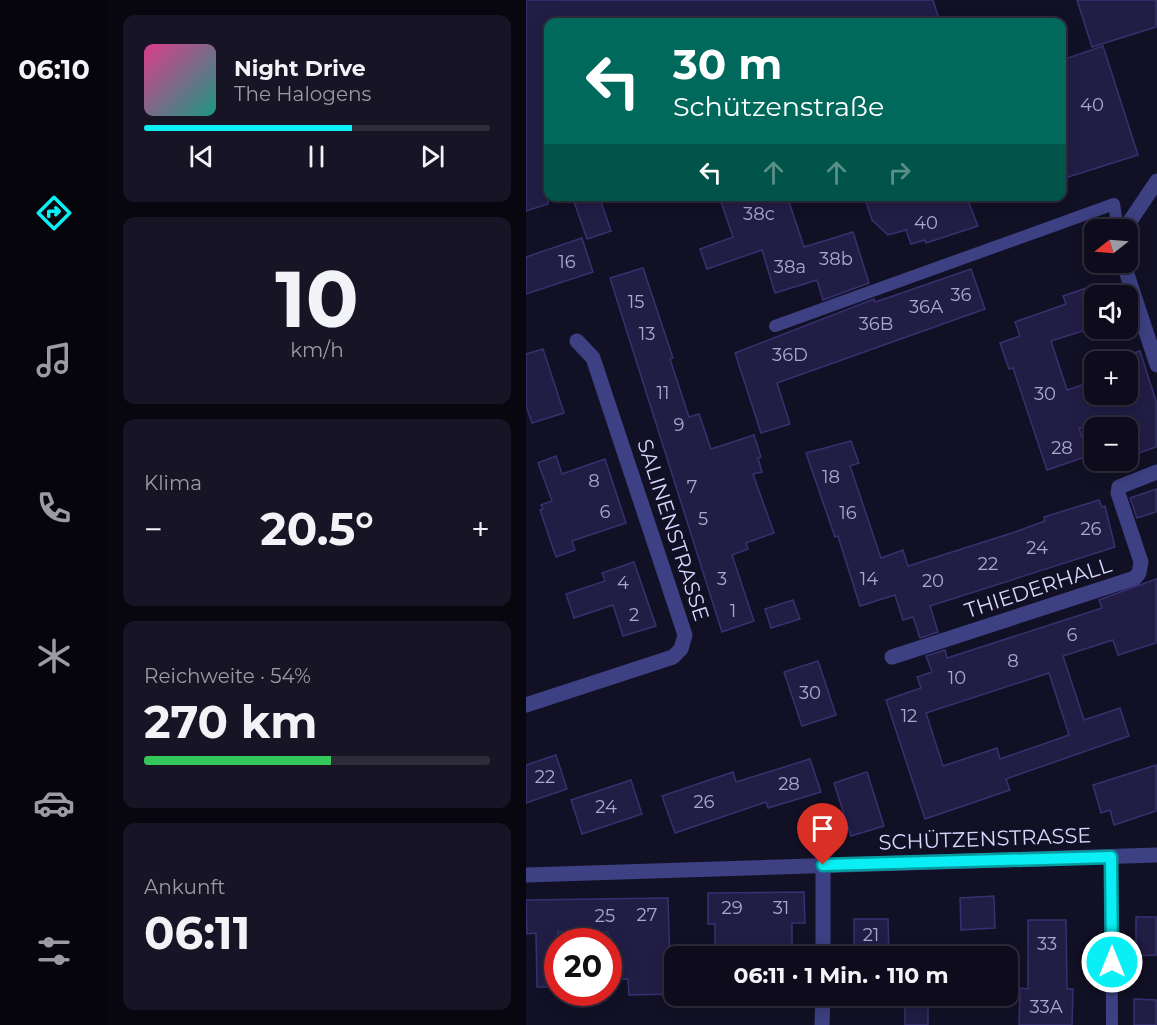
<!DOCTYPE html>
<html lang="de">
<head>
<meta charset="utf-8">
<style>
	:root { --surface:#0e0c1c; --page:#171525; --text:#f1f3f6; --muted:#9b9ba3; --line:#2e2c3b; --accent:#0aeff5 }
	body { margin:0; font-family:Montserrat,sans-serif; background:var(--page); color:var(--text); height:100vh; display:flex; flex-direction:column; font-size:22px; white-space:nowrap }
	* { box-sizing:border-box; margin:0 }
	p { font-size:20px; color:var(--muted) }
	.icon { flex:none; width:33px; height:33px; fill:none; stroke:currentColor; stroke-width:2; stroke-linecap:round; stroke-linejoin:round }
	.map { position:relative; flex:1; overflow:hidden }
	.drawer { display:flex; flex-direction:column; gap:15px; padding:15px; background:#08070f; width:418px }
	.drawer>* { flex:none }
	.banner { position:absolute; left:18px; top:18px; width:522px; height:183px; border-radius:12px; box-shadow:0 3px 15px #0003,0 0 0 2px var(--line); background:#00695c; color:#fff; overflow:hidden }
	.needle { width:39px; rotate:253deg }
	.fabs { position:absolute; left:558px; top:219px; display:grid; gap:12px }
	.fabs a { display:grid; place-items:center; width:54px; height:54px; border-radius:12px; background:var(--surface); box-shadow:0 3px 15px #0003,0 0 0 2px var(--line); font-size:30px }
	.speed { position:absolute; left:18px; top:928px; display:flex; gap:12px; font-size:30px; font-weight:700; text-align:center }
	.speed>* { display:grid; place-content:center; width:78px; height:78px; border-radius:50%; background:var(--surface); box-shadow:0 3px 15px #0003,0 0 0 2px var(--line); line-height:1 }
	.speed .limit { border:9px solid #d22; background:#fff; color:#111 }
	.pin { position:absolute; display:grid; place-items:center; width:51px; height:51px; color:#fff; margin:-62px -26px; border-radius:50% 50% 50% 0; rotate:-45deg; box-shadow:0 0 6px #0007 }
	.pin .icon { rotate:45deg }
	.me { position:absolute; width:66px; margin:-33px; rotate:0deg; stroke-linejoin:round; filter:drop-shadow(0 0 4px #0008) }
	.turn { display:flex; align-items:center; gap:21px; height:126px; padding:0 30px; font-size:27px }
	.turn .icon { width:78px; height:78px; stroke-width:2.5 }
	.turn b { display:block; font-size:42px; line-height:51px }
	.lanes { display:flex; align-items:center; height:57px; padding:0 30px; background:#0003; justify-content:center; gap:30px; direction:ltr }
	.lanes .off { opacity:.35 }
	.big { font-size:45px; font-weight:700; line-height:1.1 }
	.drawer .card { flex:1; display:flex; flex-direction:column; justify-content:center; gap:9px; min-width:0; padding:0 21px; border-radius:12px; background:var(--page) }
	.drawer .dial { align-items:center; gap:0 }
	.dial b { font-size:78px; line-height:1 }
	.song { display:flex; align-items:center; gap:18px }
	.cover { width:72px; height:72px; border-radius:9px; background:linear-gradient(135deg,hsl(330 70% 55%),hsl(170 70% 35%)) }
	.played { height:6px; border-radius:3px; background:linear-gradient(90deg,var(--accent) 60%,var(--line) 60%) }
	.keys { display:flex; justify-content:space-around; direction:ltr }
	.heat { display:flex; justify-content:space-between; align-items:center; font-size:33px; direction:ltr }
	.charge { height:9px; border-radius:4px; background:linear-gradient(90deg,#34c759 54%,var(--line) 0) }
	.trip { position:absolute; left:138px; top:946px; width:354px; height:60px; border-radius:12px; background:var(--surface); box-shadow:0 3px 15px #0003,0 0 0 2px var(--line); font-weight:700; line-height:60px; text-align:center }
	main { display:flex; flex:1; min-height:0 }
	.dock { display:flex; flex-direction:column; width:108px; justify-content:space-around; align-items:center; background:#06050b; color:var(--muted) }
	.dock .icon { width:42px; height:42px }
	.dock .active { color:var(--accent) }
	.dock b { font-size:27px; color:var(--text) }
	.map>svg:first-child { display:block }
	.building { fill:#221d45; stroke:#383070; stroke-width:1.5; fill-rule:evenodd }
	.lines { fill:none; stroke-linecap:round; stroke-linejoin:round }
	.service { stroke:#3d4082; stroke-width:12 }
	.minor { stroke:#3d4082; stroke-width:15 }
	.route-casing { stroke:#069b9f; stroke-width:15 }
	.route { stroke:#0aeff5; stroke-width:10 }
	.labels { text-anchor:middle; stroke-width:6; stroke-linejoin:round; paint-order:stroke }
	.number-label { font-size:18px; fill:#aaa8cf }
	.street-label { font-size:21px; fill:#d7d6fd; stroke:#121025 }
</style>
</head>
<body>
<main>
<nav class="dock">
<b>06:10</b>
<svg class="icon active" aria-label="directions" viewBox="0 0 24 24"><path d="M12 3l9 9-9 9-9-9zM9 14v-3h6M13 9l2 2-2 2"/></svg>
<svg class="icon" aria-label="music" viewBox="0 0 24 24"><path d="M9 18V5l10-2v13"/><circle cx="6" cy="18" r="3"/><circle cx="16" cy="16" r="3"/></svg>
<svg class="icon" aria-label="phone" viewBox="0 0 24 24"><path d="M5 4h4l2 5-3 2q2 4 5 5l2-3 5 2v4C11 20 4 13 5 4z"/></svg>
<svg class="icon" aria-label="climate" viewBox="0 0 24 24"><path d="M12 3v18M4 7l16 10M4 17L20 7"/></svg>
<svg class="icon" aria-label="car" viewBox="0 0 24 24"><path d="M5 17H2v-5l4-1 3-4h7l3 4 3 1v5h-3M9 17h6M6 11h13"/><circle cx="7" cy="17" r="2"/><circle cx="17" cy="17" r="2"/></svg>
<svg class="icon" aria-label="filters" viewBox="0 0 24 24"><path d="M4 7h16M4 17h16"/><circle cx="9" cy="7" r="2"/><circle cx="15" cy="17" r="2"/></svg>
</nav>
<section class="drawer">
<div class="card">
<div class="song"><i class="cover"></i><div><b>Night Drive</b><p>The Halogens</p></div></div>
<div class="played"></div>
<div class="keys"><svg class="icon" aria-label="previous" viewBox="0 0 24 24"><path d="M18 5L8 12l10 7zM5 5v14"/></svg><svg class="icon" aria-label="pause" viewBox="0 0 24 24"><path d="M8 5v14M16 5v14"/></svg><svg class="icon" aria-label="next" viewBox="0 0 24 24"><path d="M6 5l10 7-10 7zM19 5v14"/></svg></div>
</div>
<div class="card dial"><b>10</b><p>km/h</p></div>
<div class="card"><p>Klima</p>
<div class="heat"><a>−</a><b class="big">20.5°</b><a>+</a></div>
</div>
<div class="card"><p>Reichweite · 54%</p><b class="big">270 km</b><div class="charge"></div></div>
<div class="card"><p>Ankunft</p><b class="big">06:11</b></div>
</section>
<div class="map">
<svg width="631" height="1025" viewBox="0 0 631 1025">
	<rect width="100%" height="100%" fill="#121025"/>
	<!-- building -->
	<g class="building">
		<path d="M 0,0 L 407,0 L 414,22 L 22,22 L 22,204 L 0,211 Z"/>
		<path d="M 551,0 L 630,0 L 630,27 L 566,47 Z"/>
		<path d="M 577,46 L 612,155 L 536,179 L 536,60 Z"/>
		<path d="M 46,196 L 73,196 L 85,231 L 61,239 Z"/>
		<path d="M 193,196 L 261,196 L 278,247 L 327,232 L 343,283 L 297,300 L 291,280 L 249,293 L 236,250 L 181,269 L 174,249 L 207,237 Z"/>
		<path d="M 338,196 L 440,196 L 452,226 L 400,243 L 399,240 L 385,244 L 380,230 L 362,235 L 346,220 Z"/>
		<path d="M 56,238 L 67,272 L 0,294 L 0,257 Z"/>
		<path d="M 117,268 L 147,358 L 144,359 L 163,417 L 173,414 L 185,449 L 228,435 L 235,457 L 232,458 L 236,472 L 227,474 L 248,533 L 220,543 L 222,549 L 206,555 L 228,621 L 196,632 L 84,278 Z"/>
		<path d="M 445,269 L 459,309 L 251,383 L 264,424 L 235,433 L 209,353 L 348,299 L 349,302 L 364,297 Z"/>
		<path d="M 569,285 L 573,296 L 568,296 L 568,328 L 584,328 L 586,333 L 566,340 L 563,329 L 525,341 L 541,390 L 568,381 L 568,394 L 602,394 L 602,362 L 596,362 L 595,357 L 614,351 L 630,401 L 630,447 L 602,457 L 602,428 L 553,428 L 562,456 L 521,470 L 487,368 L 483,369 L 474,343 L 494,336 L 489,322 L 540,304 L 537,296 Z"/>
		<path d="M 17,349 L 38,413 L 6,423 L 0,406 L 0,354 Z"/>
		<path d="M 325,441 L 333,463 L 324,466 L 355,558 L 377,550 L 382,566 L 489,532 L 519,521 L 518,517 L 573,500 L 576,507 L 579,506 L 589,547 L 404,606 L 412,632 L 394,638 L 387,617 L 377,620 L 369,595 L 334,606 L 312,536 L 309,537 L 280,453 Z"/>
		<path d="M 30,456 L 36,474 L 79,459 L 100,523 L 46,541 L 49,550 L 30,557 L 14,510 L 17,509 L 15,505 L 26,501 L 12,463 Z"/>
		<path d="M 630,489 L 630,512 L 611,518 L 604,498 Z"/>
		<path d="M 108,562 L 130,626 L 97,636 L 87,605 L 48,618 L 40,594 L 79,581 L 76,573 Z"/>
		<path d="M 630,579 L 630,643 L 592,655 L 587,640 L 537,656 L 558,720 L 594,708 L 603,736 L 480,779 L 484,790 L 399,819 L 360,700 L 395,688 L 391,677 L 406,672 L 400,656 L 419,650 L 421,658 L 576,608 L 573,600 ZM 523,673 L 543,735 L 474,759 L 471,748 L 417,766 L 400,713 Z"/>
		<path d="M 267,600 L 274,619 L 245,628 L 239,609 Z"/>
		<path d="M 292,661 L 310,715 L 276,726 L 258,672 Z"/>
		<path d="M 30,755 L 41,789 L 0,803 L 0,765 Z"/>
		<path d="M 284,759 L 295,792 L 242,808 L 240,802 L 149,833 L 136,796 L 207,772 L 210,782 Z"/>
		<path d="M 630,765 L 630,811 L 588,825 L 584,810 L 575,813 L 567,785 Z"/>
		<path d="M 341,772 L 358,826 L 325,836 L 308,783 Z"/>
		<path d="M 105,780 L 116,814 L 56,834 L 45,800 Z"/>
		<path d="M 278,892 L 279,923 L 266,923 L 266,957 L 189,957 L 189,924 L 182,924 L 182,893 Z"/>
		<path d="M 468,896 L 469,928 L 435,930 L 434,898 Z"/>
		<path d="M 142,898 L 144,965 L 148,965 L 148,994 L 103,995 L 102,979 L 84,980 L 82,932 L 32,932 L 32,987 L 11,987 L 10,933 L 1,934 L 0,900 Z"/>
		<path d="M 610,917 L 630,917 L 630,955 L 610,956 Z"/>
		<path d="M 328,919 L 362,919 L 363,957 L 328,957 Z"/>
		<path d="M 502,920 L 540,920 L 541,989 L 547,989 L 546,1025 L 493,1025 L 494,988 L 502,989 Z"/>
		<path d="M 608,999 L 630,1000 L 630,1025 L 608,1025 Z"/>
		<rect x="379" y="1004" width="23" height="21"/>
	</g>
	<g class="lines">
		<!-- service -->
		<g class="service">
			<path d="M 249,326 L 588,204 L 592,230"/>
			<path d="M 585,857 L 586,1025"/>
		</g>
		<!-- minor -->
		<g class="minor">
			<path d="M 598,230 L 631,181"/>
			<path d="M 597,262 L 631,365"/>
			<path d="M 366,657 L 609,578 L 613,573 L 615,562 L 592,493 L 593,487 L 631,472"/>
			<path d="M 0,705 L 147,657 L 155,649 L 159,635 L 67,358 L 51,341"/>
			<path d="M 0,875 L 631,855"/>
			<path d="M 297,957 L 297,865"/>
			<path d="M 296,1025 L 297,996"/>
		</g>
	</g>
	<g class="lines">
		<defs>
			<path id="route" d="M 297,865 L 585,857 L 586,962"/>
		</defs>
		<!-- route casing -->
		<use href="#route" class="route-casing"/>
		<!-- route -->
		<use href="#route" class="route"/>
	</g>
	<g class="labels">
		<!-- number labels -->
		<g class="number-label">
			<text x="566" y="111">40</text>
			<text x="233" y="220">38c</text>
			<text x="400" y="229">40</text>
			<text x="310" y="265">38b</text>
			<text x="41" y="268">16</text>
			<text x="264" y="273">38a</text>
			<text x="435" y="301">36</text>
			<text x="110" y="308">15</text>
			<text x="400" y="313">36A</text>
			<text x="350" y="330">36B</text>
			<text x="121" y="340">13</text>
			<text x="264" y="361">36D</text>
			<text x="137" y="399">11</text>
			<text x="519" y="400">30</text>
			<text x="153" y="431">9</text>
			<text x="536" y="454">28</text>
			<text x="305" y="483">18</text>
			<text x="68" y="487">8</text>
			<text x="166" y="493">7</text>
			<text x="79" y="518">6</text>
			<text x="322" y="519">16</text>
			<text x="177" y="525">5</text>
			<text x="565" y="535">26</text>
			<text x="511" y="554">24</text>
			<text x="462" y="570">22</text>
			<text x="196" y="585">3</text>
			<text x="343" y="585">14</text>
			<text x="407" y="587">20</text>
			<text x="97" y="589">4</text>
			<text x="207" y="617">1</text>
			<text x="108" y="621">2</text>
			<text x="546" y="641">6</text>
			<text x="487" y="667">8</text>
			<text x="431" y="684">10</text>
			<text x="284" y="699">30</text>
			<text x="383" y="722">12</text>
			<text x="19" y="783">22</text>
			<text x="263" y="790">28</text>
			<text x="178" y="808">26</text>
			<text x="80" y="813">24</text>
			<text x="206" y="914">29</text>
			<text x="255" y="914">31</text>
			<text x="121" y="921">27</text>
			<text x="79" y="922">25</text>
			<text x="345" y="941">21</text>
			<text x="521" y="950">33</text>
			<text x="520" y="1013">33A</text>
		</g>
		<!-- street labels -->
		<g class="street-label">
			<text transform="translate(147 530) rotate(72)" y="7">SALINENSTRASSE</text>
			<text transform="translate(512 588) rotate(-18)" y="7">THIEDERHALL</text>
			<text transform="translate(459 839) rotate(-2)" y="7">SCHÜTZENSTRASSE</text>
		</g>
	</g>
</svg>
<div class="fabs">
<a><svg class="needle" viewBox="-14 -14 28 28"><path d="M0-13l5 13h-10z" fill="#e53935"/><path d="M0 13l5-13h-10z" fill="#9b9ba3"/></svg></a>
<a><svg class="icon" aria-label="sound" viewBox="0 0 24 24"><path d="M4 9h4l5-4v14l-5-4H4zM17 9q2 3 0 6"/></svg></a>
<a>+</a>
<a>−</a>
</div>
<div class="speed"><div class="limit">20</div></div>
<div class="pin" style="left:297px;top:865px;background:#d93025"><svg class="icon" aria-label="arrive" viewBox="0 0 24 24"><path d="M6 21V4h12l-3 4 3 4H6"/></svg></div>
<svg class="me" style="left:586px;top:962px" viewBox="-20 -20 40 40"><circle r="17" fill="#0aeff5" stroke="#fff" stroke-width="3"/><path d="M0-11L8 9 0 5-8 9z" fill="#fff"/></svg>
<div class="trip">06:11 · 1 Min. · 110 m</div>
<div class="banner">
<div class="turn"><svg class="icon" aria-label="left" viewBox="0 0 24 24"><path d="M17 20v-9H6M10 6l-5 5 5 5"/></svg><div><b>30 m</b>Schützenstraße</div></div>
<div class="lanes"><svg class="icon" aria-label="left" viewBox="0 0 24 24"><path d="M17 20v-9H6M10 6l-5 5 5 5"/></svg><svg class="icon off" aria-label="ahead" viewBox="0 0 24 24"><path d="M12 20V5M6 11l6-6 6 6"/></svg><svg class="icon off" aria-label="ahead" viewBox="0 0 24 24"><path d="M12 20V5M6 11l6-6 6 6"/></svg><svg class="icon off" aria-label="right" viewBox="0 0 24 24"><path d="M7 20v-9h11M14 6l5 5-5 5"/></svg></div>
</div>
</div>
</main>
</body>
</html>
